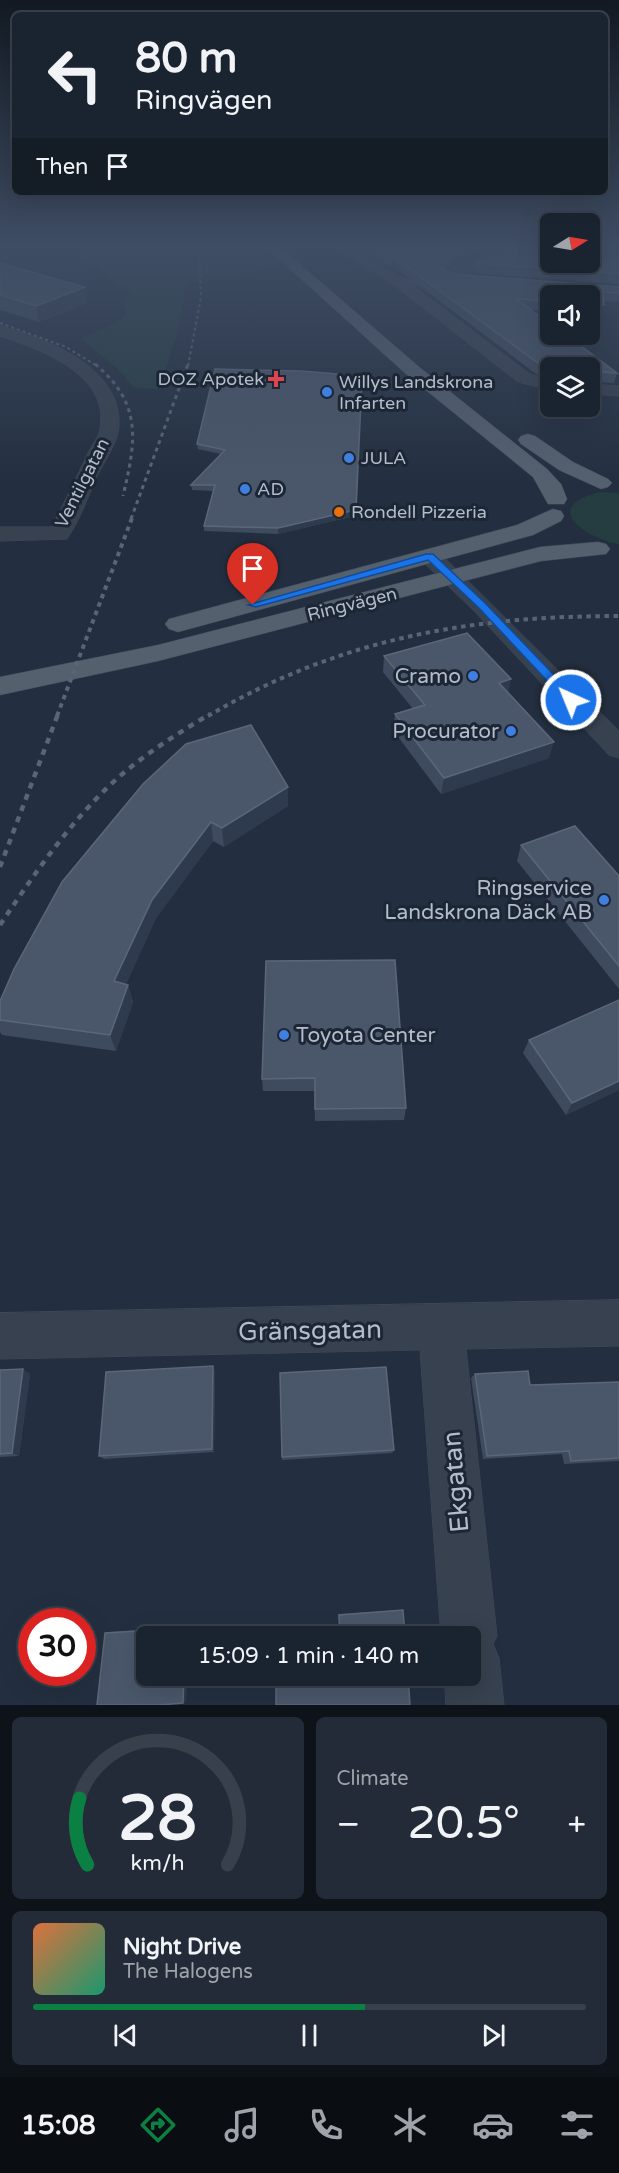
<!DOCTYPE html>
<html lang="en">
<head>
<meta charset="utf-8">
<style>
	:root { --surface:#1a2330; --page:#232b38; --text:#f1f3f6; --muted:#9fa4ab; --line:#38404c; --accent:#0b8043 }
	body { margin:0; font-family:"Varela Round",sans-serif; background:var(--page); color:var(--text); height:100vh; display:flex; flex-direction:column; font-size:22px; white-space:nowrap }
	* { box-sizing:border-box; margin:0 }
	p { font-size:20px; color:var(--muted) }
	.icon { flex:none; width:33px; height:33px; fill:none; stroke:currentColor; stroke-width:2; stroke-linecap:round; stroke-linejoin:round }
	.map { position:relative; height:1705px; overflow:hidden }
	.panel { display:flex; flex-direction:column; gap:12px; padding:12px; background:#0e131a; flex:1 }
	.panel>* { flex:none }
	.top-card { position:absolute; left:12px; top:12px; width:596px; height:183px; border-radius:9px; box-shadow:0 6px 24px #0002,0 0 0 2px var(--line); background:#1a2330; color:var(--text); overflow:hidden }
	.needle { width:39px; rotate:79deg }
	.buttons { position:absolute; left:540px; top:213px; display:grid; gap:12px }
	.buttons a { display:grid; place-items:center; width:60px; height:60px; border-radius:9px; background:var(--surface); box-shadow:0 6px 24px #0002,0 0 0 2px var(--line); font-size:30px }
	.speed { position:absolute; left:18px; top:1608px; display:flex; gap:12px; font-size:30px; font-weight:700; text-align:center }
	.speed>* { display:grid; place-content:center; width:78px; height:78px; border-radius:50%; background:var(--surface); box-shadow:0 6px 24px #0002,0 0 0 2px var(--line); line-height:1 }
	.speed .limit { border:9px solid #d22; background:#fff; color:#111 }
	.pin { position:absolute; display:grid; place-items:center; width:51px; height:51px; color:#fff; margin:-62px -26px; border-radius:50% 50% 50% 0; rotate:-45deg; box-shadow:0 0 6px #0007 }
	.pin .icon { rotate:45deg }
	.me { position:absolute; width:66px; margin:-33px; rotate:316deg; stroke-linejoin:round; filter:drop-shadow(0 0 4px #0008) }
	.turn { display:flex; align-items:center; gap:21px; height:126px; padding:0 24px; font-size:27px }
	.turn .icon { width:78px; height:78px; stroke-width:2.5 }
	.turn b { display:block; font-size:42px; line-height:51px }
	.then { display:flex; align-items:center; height:57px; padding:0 24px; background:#0003; gap:12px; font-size:22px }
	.big { font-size:45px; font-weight:600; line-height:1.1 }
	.panel .card { flex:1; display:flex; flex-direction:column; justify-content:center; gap:9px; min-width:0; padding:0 21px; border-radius:9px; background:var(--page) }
	.panel .dial { align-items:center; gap:0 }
	.dial svg { height:156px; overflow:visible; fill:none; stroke:var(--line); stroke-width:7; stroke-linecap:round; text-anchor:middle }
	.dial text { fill:var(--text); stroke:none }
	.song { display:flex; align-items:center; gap:18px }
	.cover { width:72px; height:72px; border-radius:9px; background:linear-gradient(135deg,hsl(20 70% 55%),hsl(160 70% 35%)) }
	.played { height:6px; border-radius:3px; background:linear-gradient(90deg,var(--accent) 60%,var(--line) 60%) }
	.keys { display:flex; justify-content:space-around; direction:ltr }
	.heat { display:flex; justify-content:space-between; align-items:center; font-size:33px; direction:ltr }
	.panel .tiles { flex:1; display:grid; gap:12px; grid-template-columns:1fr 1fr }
	.card:last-child { grid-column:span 2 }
	.trip { position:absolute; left:136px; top:1626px; width:345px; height:60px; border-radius:9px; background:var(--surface); box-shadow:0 6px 24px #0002,0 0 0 2px var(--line); font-weight:600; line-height:60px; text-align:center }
	.tab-bar { display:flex; height:96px; justify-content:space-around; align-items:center; background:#0a0e13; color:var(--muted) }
	.tab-bar .icon { width:42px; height:42px }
	.tab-bar .on { color:var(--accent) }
	.tab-bar b { font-size:27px; color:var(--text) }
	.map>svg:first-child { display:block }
	.green { fill:#253d41 }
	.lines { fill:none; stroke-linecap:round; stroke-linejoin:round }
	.minor-casing { stroke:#404a58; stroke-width:1 }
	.major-casing { stroke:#404a58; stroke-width:1 }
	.minor { fill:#37414f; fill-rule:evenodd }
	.major { fill:#55606f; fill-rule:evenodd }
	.rail-far3 { stroke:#596477; stroke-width:2; stroke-dasharray:3 3; stroke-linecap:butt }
	.rail-far2 { stroke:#596477; stroke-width:3; stroke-dasharray:4 4; stroke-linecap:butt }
	.rail-far1 { stroke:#596477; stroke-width:4; stroke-dasharray:4.5 4.5; stroke-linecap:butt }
	.rail { stroke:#596477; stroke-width:4.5; stroke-dasharray:6 6; stroke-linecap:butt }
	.wall { fill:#3e4b5e }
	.shaded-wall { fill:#2e3a4d }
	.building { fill:#4a576a; stroke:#5b6779; stroke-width:1.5 }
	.route { fill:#1a73e8; stroke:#114b97; stroke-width:1.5 }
	.health-dot { fill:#e0444e; stroke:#1c2634; stroke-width:2 }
	.shop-dot { fill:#3f7fe0; stroke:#1c2634; stroke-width:2 }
	.food-dot { fill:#e8710a; stroke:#1c2634; stroke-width:2 }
	.labels { text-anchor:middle; stroke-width:6; stroke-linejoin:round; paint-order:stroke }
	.far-poi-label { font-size:18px; fill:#b3bcca; stroke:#1c2634; text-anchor:start }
	.far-street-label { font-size:18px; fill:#b3bcca; stroke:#1c2634 }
	.poi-label { font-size:21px; fill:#b3bcca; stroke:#1c2634; text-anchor:end }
	.near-street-label { font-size:26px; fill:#b3bcca; stroke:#1c2634 }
</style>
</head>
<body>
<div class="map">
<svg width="619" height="1705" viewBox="0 0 619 1705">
	<rect width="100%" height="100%" fill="#232f40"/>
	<!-- green -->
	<g class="green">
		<path d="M 139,246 L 257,246 L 273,261 L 272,266 C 248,277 212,280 186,282 L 178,331 L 159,389 L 134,388 L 119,370 L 80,338 L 114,324 L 126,315 L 123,300 L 131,296 L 131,293 L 79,256 Z"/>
		<path d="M 600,492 L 619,493 L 619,544 C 584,538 540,506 600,492 Z"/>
	</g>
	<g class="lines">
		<defs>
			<g id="minor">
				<path d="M 331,246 L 346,246 L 406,280 L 412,277 L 447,273 L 452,267 L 520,246 L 538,246 L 537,249 L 462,273 L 456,280 L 412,285 L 530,374 L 550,380 L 550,390 L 518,382 L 394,285 Z"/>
				<path d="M 0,326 C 47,338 121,367 119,425 C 119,441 104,462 97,476 C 88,497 80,520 67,539 L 0,541 L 0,527 L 52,527 C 64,503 76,478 88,453 C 92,445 99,437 100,428 C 110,374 39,349 0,336 Z"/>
				<path d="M 590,384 L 619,386 L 619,396 L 590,394 Z"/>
				<path d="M 430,549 L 438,551 L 619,731 L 619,758 L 609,755 L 473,610 L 422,561 L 419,556 L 422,551 Z"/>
				<path d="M 619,1300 L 619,1346 L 466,1349 L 497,1636 L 493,1644 L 499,1658 L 504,1705 L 446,1705 L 444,1676 L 471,1676 L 471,1636 L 441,1636 L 420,1350 L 0,1359 L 0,1313 Z"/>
			</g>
			<g id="major">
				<path d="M 265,246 L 279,246 L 418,366 L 547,469 L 561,484 L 567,499 L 564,504 L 548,504 L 533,477 L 406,374 Z"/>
				<path d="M 528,434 L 535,436 L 573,462 L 608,479 L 612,483 L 608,487 L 601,489 L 559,470 L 521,444 L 518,440 L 521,436 Z"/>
				<path d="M 553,509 L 561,511 L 564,516 L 561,521 L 533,535 L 178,632 L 169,629 L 165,624 L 169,619 L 517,525 Z"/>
				<path d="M 598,542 L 606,544 L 610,549 L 606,554 L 541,561 L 158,661 L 0,695 L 0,677 L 158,645 L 540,547 Z"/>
			</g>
		</defs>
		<!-- minor casing -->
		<use href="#minor" class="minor-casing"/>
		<!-- major casing -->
		<use href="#major" class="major-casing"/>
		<!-- minor -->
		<use href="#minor" class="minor"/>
		<!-- major -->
		<use href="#major" class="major"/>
		<!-- rail-far3 -->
		<g class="rail-far3">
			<path d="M 0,323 L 66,347 L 97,366"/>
			<path d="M 188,366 L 201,297 L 199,246"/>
		</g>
		<!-- rail-far2 -->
		<g class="rail-far2">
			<path d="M 95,364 C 143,404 136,441 123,496"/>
			<path d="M 131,519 L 188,364"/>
		</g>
		<!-- rail-far1 -->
		<g class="rail-far1">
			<path d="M 57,716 L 132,518"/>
			<path d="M 208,716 C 339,639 469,616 619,616"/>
		</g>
		<!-- rail -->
		<g class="rail">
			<path d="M 0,867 L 58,714"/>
			<path d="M 0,925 C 33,876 67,826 110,785 C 140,757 175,735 210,714"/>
		</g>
	</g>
	<!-- wall -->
	<g class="wall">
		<path d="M 355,246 L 515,246 L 448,268 L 446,271 L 452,274 L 619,287 L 619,302 L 603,301 L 601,314 L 590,313 L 590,296 L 550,296 L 550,311 L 531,310 L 617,373 L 614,383 L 590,382 L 590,368 L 550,368 L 550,378 L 536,374 L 396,268 L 391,268 Z"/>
		<path d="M 619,256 L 619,284 L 475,273 L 476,263 L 598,262 Z"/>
		<path d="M 0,263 L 88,303 L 39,322 L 0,310 Z"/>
		<path d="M 337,377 L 355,516 L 278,534 L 204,531 L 204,526 L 213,491 L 192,490 L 191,485 L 221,454 L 198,449 L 197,444 Z"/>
		<path d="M 384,656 L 508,693 L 549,758 L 441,794 L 393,730 L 395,714 L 413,709 L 383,672 Z"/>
		<path d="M 143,784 L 288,806 L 224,847 L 213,841 L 156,918 L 126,984 L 128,985 L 133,1002 L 116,1051 L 2,1035 L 0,1032 L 0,1001 Z"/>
		<path d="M 521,845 L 619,876 L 619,989 L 517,861 Z"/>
		<path d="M 266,961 L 406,1108 L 404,1120 L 315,1121 L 314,1091 L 263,1091 L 262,1079 Z"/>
		<path d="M 529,1040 L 619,1090 L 566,1115 L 523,1053 Z"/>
		<path d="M 0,1370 L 30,1374 L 19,1456 L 0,1457 Z"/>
		<path d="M 215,1371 L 214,1452 L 104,1459 L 99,1456 Z"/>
		<path d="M 475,1374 L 530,1385 L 619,1382 L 619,1461 L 564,1464 L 562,1454 L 483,1459 L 471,1378 Z"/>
		<path d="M 394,1450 L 392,1453 L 282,1460 L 282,1457 Z"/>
		<path d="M 402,1610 L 403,1610 L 405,1636 L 340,1636 L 338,1614 Z"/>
		<path d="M 188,1627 L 188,1636 L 147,1636 L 147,1676 L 187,1676 L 186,1701 L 183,1703 L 160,1705 L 97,1705 L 105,1633 L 109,1632 Z"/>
	</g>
	<!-- shaded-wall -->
	<g class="shaded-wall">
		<path d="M 490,246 L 515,246 L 448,268 L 442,277 L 443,268 L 449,259 Z"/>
		<path d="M 619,246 L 619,254 L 590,258 L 590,249 Z"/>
		<path d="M 392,259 L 396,259 L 396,268 L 391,268 Z"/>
		<path d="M 85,287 L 88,303 L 39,322 L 36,306 Z"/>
		<path d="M 362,378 L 355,516 L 278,534 L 278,528 Z"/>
		<path d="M 511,679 L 508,695 L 499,683 Z"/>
		<path d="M 554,742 L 549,758 L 441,794 L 444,778 Z"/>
		<path d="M 288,787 L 288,806 L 224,847 L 222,828 Z"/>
		<path d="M 211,822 L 213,841 L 156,918 L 120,998 L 114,981 L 152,900 Z"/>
		<path d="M 128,985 L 133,1002 L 116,1051 L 110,1035 Z"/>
		<path d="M 619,1081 L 619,1090 L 566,1115 L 572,1103 Z"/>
		<path d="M 213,1366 L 215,1371 L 214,1452 L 212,1449 Z"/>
		<path d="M 23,1369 L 30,1374 L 19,1456 L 12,1453 Z"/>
		<path d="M 188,1627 L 188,1636 L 185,1636 L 186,1628 Z"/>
		<path d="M 184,1676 L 187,1676 L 186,1701 L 183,1703 Z"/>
	</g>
	<!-- building -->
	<g class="building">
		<path d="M 369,246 L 490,246 L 449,259 L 443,268 L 452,274 L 619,287 L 619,293 L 603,292 L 604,305 L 590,304 L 590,296 L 550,296 L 550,301 L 517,299 L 550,324 L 550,334 L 565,334 L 617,373 L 590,371 L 590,368 L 551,368 L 538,363 L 396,259 L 392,259 Z"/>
		<path d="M 524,246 L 550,246 L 550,262 L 590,262 L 590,259 L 598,262 L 619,256 L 619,274 L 476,263 Z"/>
		<path d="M 590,246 L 616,246 L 590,249 Z"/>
		<path d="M 0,263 L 85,287 L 36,306 L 0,295 Z"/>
		<path d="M 215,369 L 301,371 L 337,374 L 337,377 L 362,378 L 356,510 L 278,528 L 204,526 L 215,485 L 191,485 L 225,450 L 197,444 Z"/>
		<path d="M 467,633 L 511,679 L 499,683 L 554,742 L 444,778 L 395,714 L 425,705 L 384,656 Z"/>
		<path d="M 251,725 L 288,787 L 222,828 L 211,822 L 152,900 L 114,981 L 128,985 L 110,1035 L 0,1020 L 0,1001 L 14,969 L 62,882 L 143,784 L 186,744 Z"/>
		<path d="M 575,826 L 619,876 L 619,966 L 521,845 Z"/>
		<path d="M 395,960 L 406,1108 L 315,1109 L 315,1078 L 262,1079 L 266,961 Z"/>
		<path d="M 619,1000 L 619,1081 L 572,1103 L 529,1040 Z"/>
		<path d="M 213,1366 L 212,1449 L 99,1456 L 106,1372 Z"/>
		<path d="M 386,1367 L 394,1450 L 282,1457 L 280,1373 Z"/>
		<path d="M 23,1369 L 12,1453 L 0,1454 L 0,1370 Z"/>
		<path d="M 528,1371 L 530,1385 L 619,1382 L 619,1458 L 571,1461 L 569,1451 L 487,1456 L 475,1374 Z"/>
		<path d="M 403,1610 L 405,1636 L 340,1636 L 339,1615 Z"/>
		<path d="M 186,1628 L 185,1636 L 147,1636 L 147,1676 L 184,1676 L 183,1703 L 160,1705 L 97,1705 L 105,1633 Z"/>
		<path d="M 276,1676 L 408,1676 L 410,1705 L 276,1705 Z"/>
	</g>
	<!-- sky -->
	<linearGradient id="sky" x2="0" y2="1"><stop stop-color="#131a23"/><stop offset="0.51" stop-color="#3f4d64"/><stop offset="1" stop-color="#3f4d64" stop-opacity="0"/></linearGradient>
	<rect width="619" height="484" fill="url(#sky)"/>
	<!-- route -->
	<path class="route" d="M 426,554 L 433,554 L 485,603 L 575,697 L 575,702 L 567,702 L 478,607 L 428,560 L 256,607 L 248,605 Z"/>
	<!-- markers -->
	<path class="health-dot" d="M273 370h6v6h6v6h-6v6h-6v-6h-6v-6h6z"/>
	<g class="shop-dot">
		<circle cx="327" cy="392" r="6"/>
		<circle cx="349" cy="458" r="6"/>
		<circle cx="245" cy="489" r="6"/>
		<circle cx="473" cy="676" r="6"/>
		<circle cx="511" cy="731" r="6"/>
		<circle cx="604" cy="900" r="6"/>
		<circle cx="284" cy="1035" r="6"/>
	</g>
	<circle class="food-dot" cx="339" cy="512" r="6"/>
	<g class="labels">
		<!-- far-poi labels -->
		<g class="far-poi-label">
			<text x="264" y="385" text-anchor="end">DOZ Apotek</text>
			<text x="339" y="388">Willys Landskrona<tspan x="339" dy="21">Infarten</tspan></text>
			<text x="361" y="464">JULA</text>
			<text x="257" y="495">AD</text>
			<text x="351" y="518">Rondell Pizzeria</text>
		</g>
		<!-- far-street labels -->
		<g class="far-street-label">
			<text transform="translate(82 483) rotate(-63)" y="6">Ventilgatan</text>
			<text transform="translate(352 604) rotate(-14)" y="6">Ringvägen</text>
		</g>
		<!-- poi labels -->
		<g class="poi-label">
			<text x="461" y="683">Cramo</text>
			<text x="499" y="738">Procurator</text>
			<text x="592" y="895">Ringservice<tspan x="592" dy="24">Landskrona Däck AB</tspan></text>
			<text x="296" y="1042" text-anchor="start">Toyota Center</text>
		</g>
		<!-- near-street labels -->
		<g class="near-street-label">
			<text transform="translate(310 1330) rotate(-1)" y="9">Gränsgatan</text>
			<text transform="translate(455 1482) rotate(-95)" y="9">Ekgatan</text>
		</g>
	</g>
</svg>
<div class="buttons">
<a><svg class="needle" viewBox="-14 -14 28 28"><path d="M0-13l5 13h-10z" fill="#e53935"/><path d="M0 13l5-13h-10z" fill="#9fa4ab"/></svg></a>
<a><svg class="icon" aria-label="sound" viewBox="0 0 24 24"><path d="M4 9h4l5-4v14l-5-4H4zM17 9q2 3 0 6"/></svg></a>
<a><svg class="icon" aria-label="layers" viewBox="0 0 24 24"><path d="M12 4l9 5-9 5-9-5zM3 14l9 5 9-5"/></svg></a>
</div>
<div class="speed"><div class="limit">30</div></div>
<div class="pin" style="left:253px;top:605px;background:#d93025"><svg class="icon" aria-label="arrive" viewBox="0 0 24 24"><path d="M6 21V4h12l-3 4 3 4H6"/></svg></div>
<svg class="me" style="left:571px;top:700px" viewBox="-20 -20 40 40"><circle r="17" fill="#1a73e8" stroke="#fff" stroke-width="3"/><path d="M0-11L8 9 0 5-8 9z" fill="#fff"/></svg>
<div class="trip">15:09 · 1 min · 140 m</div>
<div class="top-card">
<div class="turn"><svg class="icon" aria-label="left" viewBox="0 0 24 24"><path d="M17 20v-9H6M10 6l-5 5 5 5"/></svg><div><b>80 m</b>Ringvägen</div></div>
<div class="then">Then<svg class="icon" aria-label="arrive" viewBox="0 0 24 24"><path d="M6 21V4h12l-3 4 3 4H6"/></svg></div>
</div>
</div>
<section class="panel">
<div class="tiles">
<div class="card dial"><svg viewBox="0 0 100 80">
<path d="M14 69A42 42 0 1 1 86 69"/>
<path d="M14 69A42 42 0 0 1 10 35" stroke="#0b8043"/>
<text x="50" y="56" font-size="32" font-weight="700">28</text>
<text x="50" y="72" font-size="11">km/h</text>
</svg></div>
<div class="card"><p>Climate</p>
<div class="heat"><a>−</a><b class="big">20.5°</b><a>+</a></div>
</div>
<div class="card">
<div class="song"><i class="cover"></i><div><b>Night Drive</b><p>The Halogens</p></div></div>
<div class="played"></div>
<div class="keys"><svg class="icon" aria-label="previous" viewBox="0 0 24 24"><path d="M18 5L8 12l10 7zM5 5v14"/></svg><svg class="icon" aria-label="pause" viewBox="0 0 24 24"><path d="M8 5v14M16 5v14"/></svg><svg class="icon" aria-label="next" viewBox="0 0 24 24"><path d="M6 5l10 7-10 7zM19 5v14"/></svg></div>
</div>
</div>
</section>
<nav class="tab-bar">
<b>15:08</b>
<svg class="icon on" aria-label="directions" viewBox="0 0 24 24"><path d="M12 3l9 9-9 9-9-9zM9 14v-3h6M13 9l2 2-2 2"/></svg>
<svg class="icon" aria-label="music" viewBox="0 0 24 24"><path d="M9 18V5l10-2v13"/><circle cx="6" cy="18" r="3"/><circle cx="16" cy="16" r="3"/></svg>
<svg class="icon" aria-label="phone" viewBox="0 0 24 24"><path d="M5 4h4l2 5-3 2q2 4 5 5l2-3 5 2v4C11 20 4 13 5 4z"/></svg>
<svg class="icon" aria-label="climate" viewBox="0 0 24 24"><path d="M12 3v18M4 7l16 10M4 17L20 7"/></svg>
<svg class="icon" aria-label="car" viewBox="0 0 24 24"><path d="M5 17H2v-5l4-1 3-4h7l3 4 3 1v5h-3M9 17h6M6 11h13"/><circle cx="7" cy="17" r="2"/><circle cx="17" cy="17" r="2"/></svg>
<svg class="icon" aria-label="filters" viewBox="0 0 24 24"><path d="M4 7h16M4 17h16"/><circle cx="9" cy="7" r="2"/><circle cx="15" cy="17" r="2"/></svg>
</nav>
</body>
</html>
